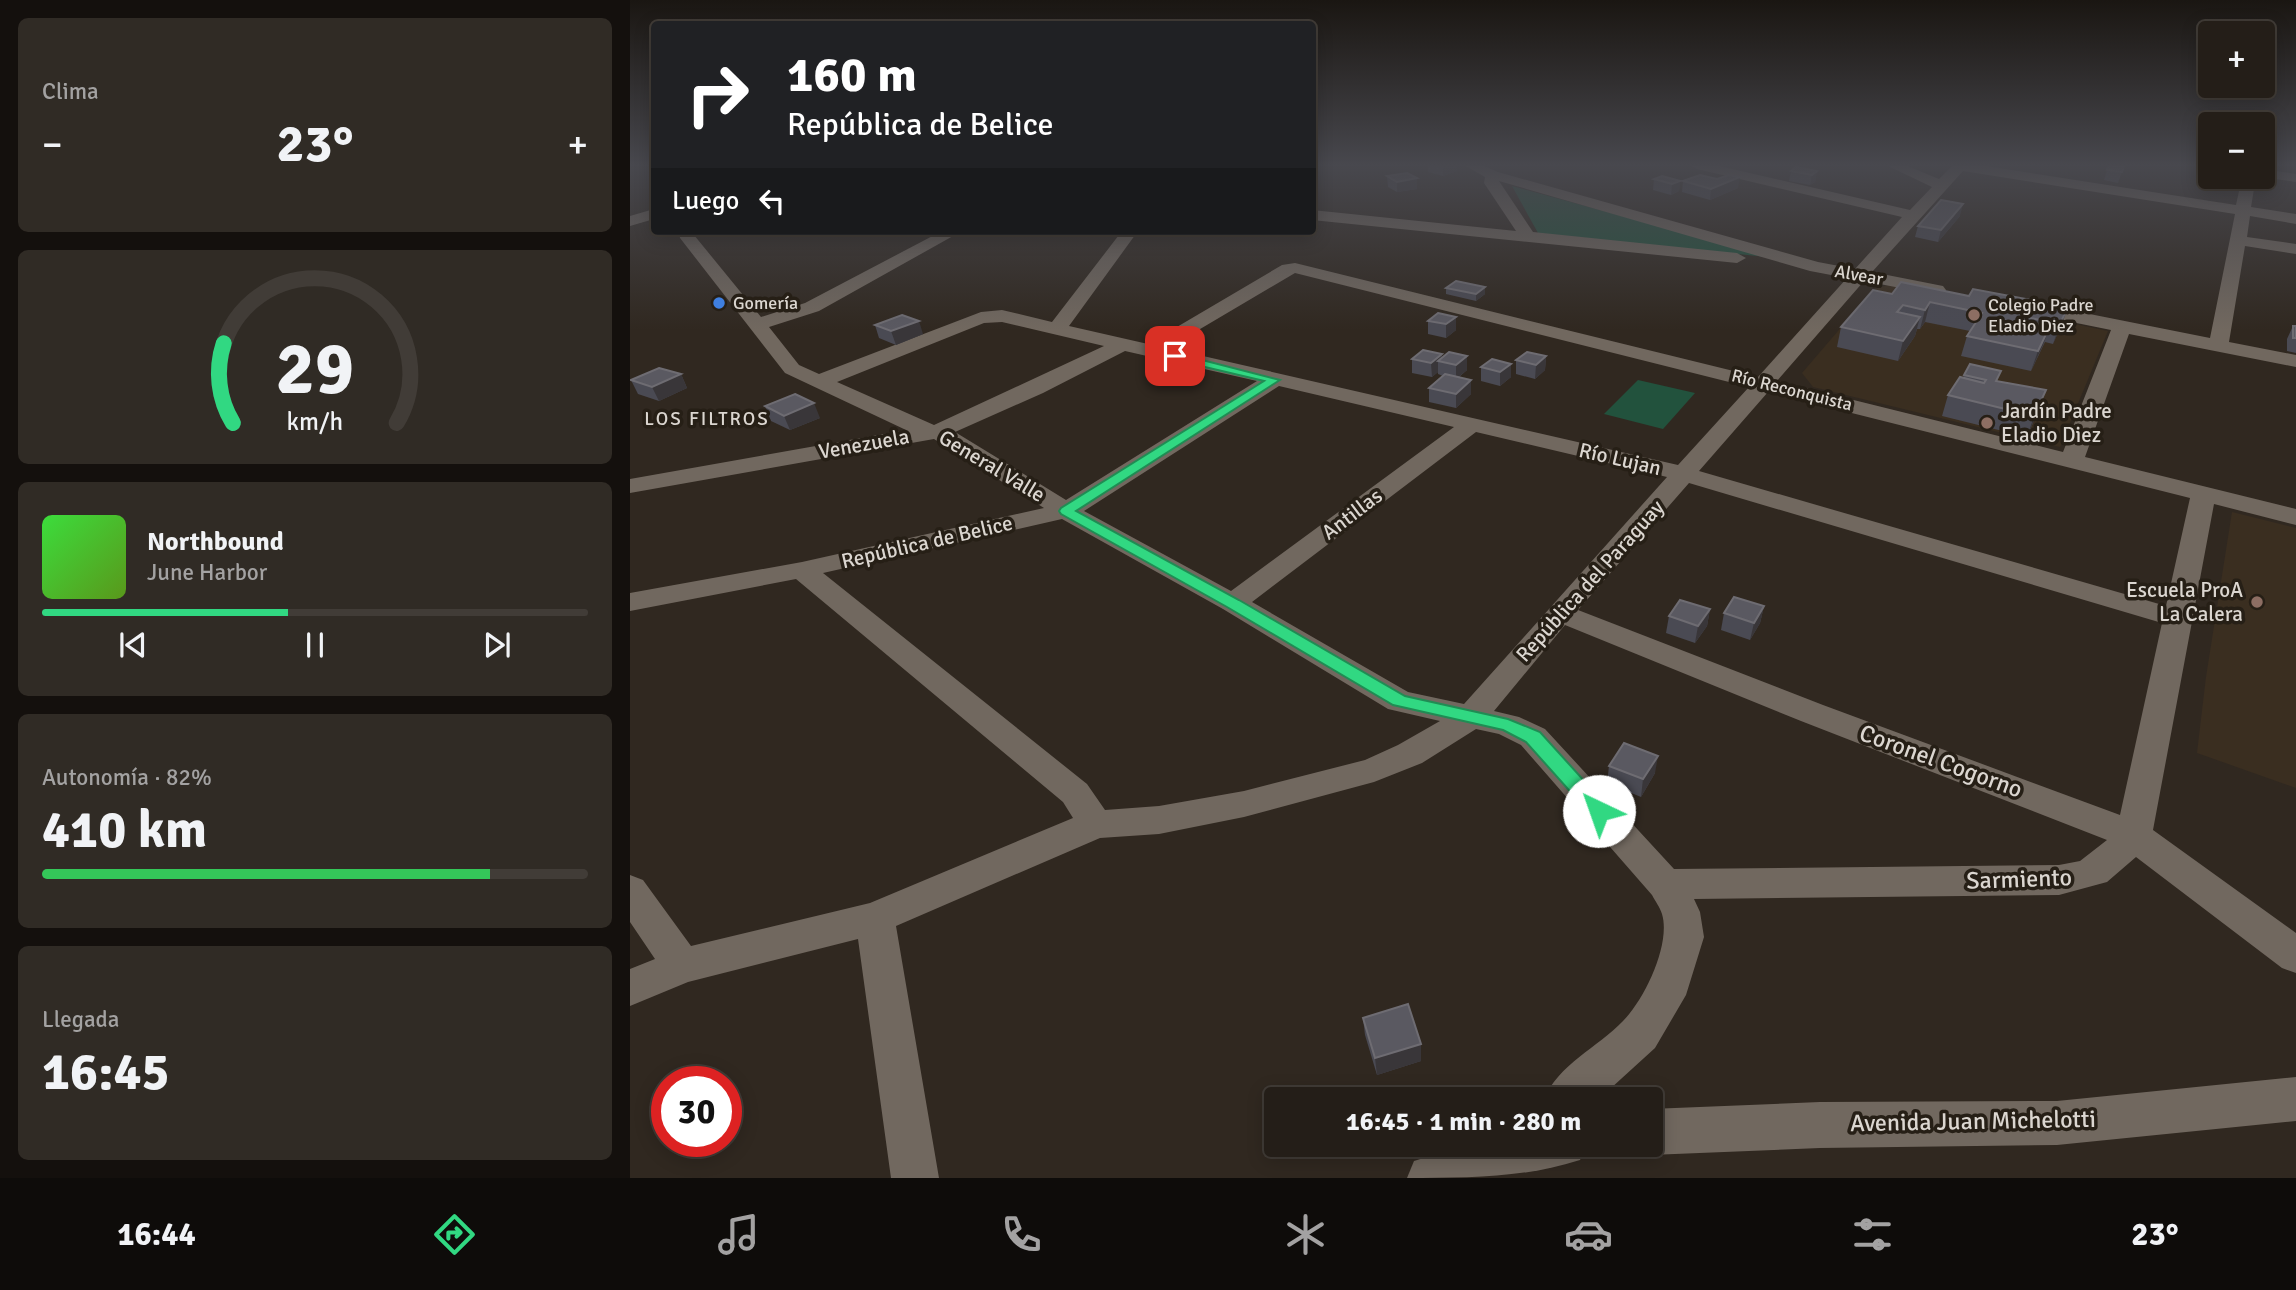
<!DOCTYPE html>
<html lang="es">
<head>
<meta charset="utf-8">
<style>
	:root { --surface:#241e18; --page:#302b25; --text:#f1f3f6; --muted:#a3a2a2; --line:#413c37; --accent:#31d882 }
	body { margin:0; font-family:Signika,sans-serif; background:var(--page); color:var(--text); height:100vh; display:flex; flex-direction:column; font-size:26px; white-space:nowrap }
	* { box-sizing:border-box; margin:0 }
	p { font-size:23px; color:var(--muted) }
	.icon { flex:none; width:38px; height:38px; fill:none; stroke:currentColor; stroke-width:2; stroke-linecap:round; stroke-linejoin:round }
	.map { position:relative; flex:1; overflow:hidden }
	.side { display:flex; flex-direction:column; gap:18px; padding:18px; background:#14100d; width:630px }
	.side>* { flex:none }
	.guide { position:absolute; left:21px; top:21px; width:665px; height:214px; border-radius:7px; box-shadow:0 4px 18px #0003,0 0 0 2px var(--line); background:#202124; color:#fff; overflow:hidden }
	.buttons { position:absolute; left:1568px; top:21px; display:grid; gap:14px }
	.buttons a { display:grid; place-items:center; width:77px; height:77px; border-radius:7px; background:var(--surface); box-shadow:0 4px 18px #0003,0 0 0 2px var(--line); font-size:35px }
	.speed { position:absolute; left:21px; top:1066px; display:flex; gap:14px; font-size:35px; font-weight:700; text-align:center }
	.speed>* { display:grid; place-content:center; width:91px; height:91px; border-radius:50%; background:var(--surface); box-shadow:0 4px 18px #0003,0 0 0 2px var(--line); line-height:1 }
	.speed .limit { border:10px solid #d22; background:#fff; color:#111 }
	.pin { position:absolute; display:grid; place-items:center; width:60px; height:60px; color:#fff; margin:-30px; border-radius:14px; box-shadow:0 4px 10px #0006 }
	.me { position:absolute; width:77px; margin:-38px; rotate:318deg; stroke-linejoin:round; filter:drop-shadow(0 0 5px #0008) }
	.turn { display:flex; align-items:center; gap:24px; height:147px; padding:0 21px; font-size:32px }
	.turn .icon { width:91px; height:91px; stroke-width:2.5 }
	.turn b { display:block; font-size:49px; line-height:60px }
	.then { display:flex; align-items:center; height:66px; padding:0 21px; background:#0003; gap:14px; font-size:26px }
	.big { font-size:52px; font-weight:700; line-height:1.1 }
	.side .widget { flex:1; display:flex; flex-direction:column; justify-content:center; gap:10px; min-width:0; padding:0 24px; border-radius:10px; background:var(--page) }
	.side .dial { align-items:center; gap:0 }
	.dial svg { height:182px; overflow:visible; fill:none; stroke:var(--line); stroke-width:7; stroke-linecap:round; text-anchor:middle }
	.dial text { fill:var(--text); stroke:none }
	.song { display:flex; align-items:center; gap:21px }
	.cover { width:84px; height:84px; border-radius:10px; background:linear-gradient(135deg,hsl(120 70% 55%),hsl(90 70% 35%)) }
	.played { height:7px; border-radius:4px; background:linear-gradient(90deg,var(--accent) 45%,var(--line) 45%) }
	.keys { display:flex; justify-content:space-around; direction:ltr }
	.heat { display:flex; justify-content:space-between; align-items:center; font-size:38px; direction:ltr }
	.charge { height:10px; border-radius:5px; background:linear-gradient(90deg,#34c759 82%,var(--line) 0) }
	.trip { position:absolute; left:634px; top:1087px; width:399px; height:70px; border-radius:7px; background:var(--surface); box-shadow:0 4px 18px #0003,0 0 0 2px var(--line); font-weight:700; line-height:70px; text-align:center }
	.tab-bar { display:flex; height:112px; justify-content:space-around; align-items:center; background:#0e0c0a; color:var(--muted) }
	.tab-bar .icon { width:49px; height:49px }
	.tab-bar .current { color:var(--accent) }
	.tab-bar b { font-size:32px; color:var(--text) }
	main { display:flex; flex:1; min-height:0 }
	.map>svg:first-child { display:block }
	.built { fill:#3a2e20 }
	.green { fill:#22523d }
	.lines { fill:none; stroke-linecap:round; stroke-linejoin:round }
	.street { fill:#71685f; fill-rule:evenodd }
	.wall { fill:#4a4a53 }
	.shaded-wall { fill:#393639 }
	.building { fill:#5a5961; stroke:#6e6c72; stroke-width:2 }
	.route { fill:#31d882; stroke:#208c54; stroke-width:2 }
	.shop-dot { fill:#3f7fe0; stroke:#261f16; stroke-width:2.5 }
	.education-dot { fill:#8d6e63; stroke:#261f16; stroke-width:2.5 }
	.labels { text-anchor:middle; stroke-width:7; stroke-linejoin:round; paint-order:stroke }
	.far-street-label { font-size:18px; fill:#dbd6d0; stroke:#261f16 }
	.far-poi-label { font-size:18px; fill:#dbd6d0; stroke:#261f16; text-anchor:start }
	.far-neighbourhood-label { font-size:19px; letter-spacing:2px; fill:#dbd6d0; stroke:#261f16 }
	.poi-label { font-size:21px; fill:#dbd6d0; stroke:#261f16; text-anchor:start }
	.street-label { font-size:21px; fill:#dbd6d0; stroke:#261f16 }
	.near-street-label { font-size:24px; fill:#dbd6d0; stroke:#261f16 }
</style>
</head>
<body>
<main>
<section class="side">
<div class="widget"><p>Clima</p>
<div class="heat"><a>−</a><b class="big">23°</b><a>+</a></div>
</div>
<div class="widget dial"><svg viewBox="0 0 100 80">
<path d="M14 69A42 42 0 1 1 86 69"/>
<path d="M14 69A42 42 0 0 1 10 34" stroke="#31d882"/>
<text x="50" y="56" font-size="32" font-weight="700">29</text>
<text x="50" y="72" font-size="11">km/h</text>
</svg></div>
<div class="widget">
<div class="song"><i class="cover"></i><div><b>Northbound</b><p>June Harbor</p></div></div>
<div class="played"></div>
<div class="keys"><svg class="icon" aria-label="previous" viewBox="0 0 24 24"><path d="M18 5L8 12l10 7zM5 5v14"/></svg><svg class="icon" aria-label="pause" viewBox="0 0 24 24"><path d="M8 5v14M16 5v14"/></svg><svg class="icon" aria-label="next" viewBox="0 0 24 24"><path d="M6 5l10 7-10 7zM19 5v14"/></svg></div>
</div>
<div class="widget"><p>Autonomía · 82%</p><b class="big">410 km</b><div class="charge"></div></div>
<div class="widget"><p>Llegada</p><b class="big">16:45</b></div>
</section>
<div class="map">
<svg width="1666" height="1178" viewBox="0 0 1666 1178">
	<rect width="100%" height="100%" fill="#302820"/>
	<!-- built -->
	<g class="built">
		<path d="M 1258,285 L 1478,331 L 1430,447 L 1183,387 L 1172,373 L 1244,289 Z"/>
		<path d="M 1602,512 L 1666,528 L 1666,788 L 1567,753 L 1576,677 Z"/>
	</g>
	<!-- green -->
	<g class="green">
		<path d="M 882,186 L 1146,258 L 908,233 Z"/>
		<path d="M 1008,380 L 1065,393 L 1033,429 L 974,414 Z"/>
	</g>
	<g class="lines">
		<!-- street -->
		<g class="street">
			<path d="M 834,165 L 852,165 L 868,172 L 1188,262 L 1225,269 L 1272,217 L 1067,169 L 1060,165 L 1085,165 L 1280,210 L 1302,187 L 1256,165 L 1275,165 L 1309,179 L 1323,165 L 1350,165 L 1606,205 L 1612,177 L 1626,177 L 1621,207 L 1666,214 L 1666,224 L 1620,216 L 1617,237 L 1666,244 L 1666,254 L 1615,246 L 1599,342 L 1666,355 L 1666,367 L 1499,334 L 1455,457 L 1666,509 L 1666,525 L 1584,504 L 1523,830 L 1666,933 L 1666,973 L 1652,968 L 1506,857 L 1477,882 L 1429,895 L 1064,899 L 1070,912 L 1074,937 L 1056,995 L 1025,1048 L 969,1099 L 914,1099 C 928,1065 968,1047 993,1021 C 1015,999 1041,944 1032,914 C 1030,907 1025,901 1022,895 L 891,745 L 869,734 L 846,729 L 792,763 L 744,782 L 614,817 L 529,834 L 470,838 L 266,926 L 309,1178 L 261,1178 L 228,939 L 58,982 L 0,1006 L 0,969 L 25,959 L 0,922 L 0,875 L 13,880 L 61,946 L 240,903 L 443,818 L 433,802 L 166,579 L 0,611 L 0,593 L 172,562 L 414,508 L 304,439 L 0,493 L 0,479 L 276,430 L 155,373 L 50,238 L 49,231 L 65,231 L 64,235 L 131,317 L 175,303 L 312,231 L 332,231 L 189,311 L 139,327 L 169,365 L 189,374 L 351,312 L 372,310 L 422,322 L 492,231 L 508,231 L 439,326 L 518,344 L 652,265 L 665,263 L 1128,377 L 1217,278 L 1180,271 L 869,181 L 903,232 L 1107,253 L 1116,258 L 1107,263 L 682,220 L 682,210 L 886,231 L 854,183 L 855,177 ZM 1333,171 L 1605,214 L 1580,338 L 1399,302 L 1392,304 L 1390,308 L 1392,312 L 1481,330 L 1433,452 L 1147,381 L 1234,281 L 1307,295 L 1313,294 L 1316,290 L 1313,286 L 1242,272 ZM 665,273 L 1119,387 L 1048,465 L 538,348 ZM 372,322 L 474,346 L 304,425 L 207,382 L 354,323 ZM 495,351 L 627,381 L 436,500 L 325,432 L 413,393 ZM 649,386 L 824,427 L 601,591 L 454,511 ZM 1138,392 L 1560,498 L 1536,606 L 1069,471 ZM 846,432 L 1037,477 L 834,704 L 778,692 L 622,602 ZM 1059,483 L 1532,623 L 1490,815 L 1193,705 L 948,610 ZM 432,519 L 593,609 L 758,709 L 810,721 L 768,745 L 735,760 L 614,791 L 529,806 L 475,810 L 457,784 L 193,573 ZM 935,625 L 1171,721 L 1477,840 L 1450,861 L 1429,865 L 1044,869 L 915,729 L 889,717 L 864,711 Z"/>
			<path d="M 1566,165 L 1580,165 L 1580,170 L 1568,168 Z"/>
			<path d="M 1633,169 L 1666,174 L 1666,182 L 1631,177 Z"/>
			<path d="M 24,209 L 24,219 L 0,226 L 0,216 Z"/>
			<path d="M 1666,1077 L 1666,1121 L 1427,1145 L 1190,1148 L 1020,1155 L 1004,1148 L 1002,1144 L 1020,1144 L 1020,1109 L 1190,1102 L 1427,1101 Z"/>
			<path d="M 838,1144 L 957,1144 L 950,1160 C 895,1178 836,1178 777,1178 L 784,1161 Z"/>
		</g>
	</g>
	<!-- wall -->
	<g class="wall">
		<path d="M 798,165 L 827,165 L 827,171 L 813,176 L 798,172 Z"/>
		<path d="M 1494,166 L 1488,183 L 1474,180 L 1477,170 Z"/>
		<path d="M 1161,171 L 1187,171 L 1185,182 L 1180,185 L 1159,181 Z"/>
		<path d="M 757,176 L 787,189 L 767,192 L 758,187 Z"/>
		<path d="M 1024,179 L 1050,181 L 1049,191 L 1041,195 L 1023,190 Z"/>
		<path d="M 1087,179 L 1108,188 L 1080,200 L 1052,192 L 1053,181 Z"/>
		<path d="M 1330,216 L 1308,242 L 1285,237 L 1288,226 Z"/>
		<path d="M 816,288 L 855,294 L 846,301 L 816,294 Z"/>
		<path d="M 1262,294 L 1339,296 L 1438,307 L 1431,326 L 1423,344 L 1415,342 L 1401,371 L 1331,356 L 1337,336 L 1340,331 L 1295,322 L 1290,329 L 1287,329 L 1285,336 L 1268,361 L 1207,347 L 1211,327 Z"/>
		<path d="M 808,313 L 826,330 L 816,338 L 798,334 L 798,321 Z"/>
		<path d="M 245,325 L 293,334 L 266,345 L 249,338 Z"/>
		<path d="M 1663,326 L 1666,326 L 1666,353 L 1657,351 L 1657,339 Z"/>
		<path d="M 812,354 L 812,357 L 837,370 L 829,377 L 841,394 L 826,408 L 799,402 L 799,388 L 813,376 L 808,374 L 808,372 L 802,377 L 782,373 L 782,359 Z"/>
		<path d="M 916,356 L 915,370 L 905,379 L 886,374 L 886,360 Z"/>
		<path d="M 881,364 L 881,377 L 870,386 L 851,381 L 851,367 Z"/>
		<path d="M 51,374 L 57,388 L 29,401 L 8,394 L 1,380 Z"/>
		<path d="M 1334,375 L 1416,390 L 1408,411 L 1397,437 L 1312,416 L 1318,395 L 1333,378 Z"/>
		<path d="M 135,406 L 190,418 L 160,430 L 141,421 Z"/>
		<path d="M 1134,606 L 1130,623 L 1120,640 L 1091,630 L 1094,613 Z"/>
		<path d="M 1080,609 L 1077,626 L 1065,643 L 1036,633 L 1039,616 Z"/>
		<path d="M 979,766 L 1025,773 L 1011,797 L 977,783 Z"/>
		<path d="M 733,1018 L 791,1044 L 791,1061 L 747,1075 L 735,1035 Z"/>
	</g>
	<!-- shaded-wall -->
	<g class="shaded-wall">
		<path d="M 815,165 L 827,165 L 827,171 L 813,176 L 813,166 Z"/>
		<path d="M 1187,171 L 1185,182 L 1180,185 L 1182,175 Z"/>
		<path d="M 1110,177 L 1108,188 L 1080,200 L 1081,189 Z"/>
		<path d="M 787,178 L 787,189 L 767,192 L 767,182 Z"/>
		<path d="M 1050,181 L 1049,191 L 1041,195 L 1042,184 Z"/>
		<path d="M 1333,204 L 1330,216 L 1308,242 L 1311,230 Z"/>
		<path d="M 855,287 L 855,294 L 846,301 L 846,294 Z"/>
		<path d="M 1300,302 L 1295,322 L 1290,329 L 1295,310 Z"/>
		<path d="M 1438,307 L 1431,326 L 1423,344 L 1430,324 Z"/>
		<path d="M 826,317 L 826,330 L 816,338 L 816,324 Z"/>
		<path d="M 1290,317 L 1285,336 L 1268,361 L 1273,341 Z"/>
		<path d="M 289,321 L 293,334 L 266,345 L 261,331 Z"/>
		<path d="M 1420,326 L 1413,345 L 1401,371 L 1408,351 Z"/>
		<path d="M 812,354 L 812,362 L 808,361 L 808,372 L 802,377 L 801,363 Z"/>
		<path d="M 837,356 L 837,370 L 826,379 L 826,365 Z"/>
		<path d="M 916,356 L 915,370 L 905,379 L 906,365 Z"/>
		<path d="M 881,364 L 881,377 L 870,386 L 870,372 Z"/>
		<path d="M 51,374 L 57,388 L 29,401 L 22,387 Z"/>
		<path d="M 841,380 L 841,394 L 826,408 L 826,394 Z"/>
		<path d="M 1416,390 L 1408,411 L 1397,437 L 1404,416 Z"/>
		<path d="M 184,403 L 190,418 L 160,430 L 154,416 Z"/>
		<path d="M 1134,606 L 1130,623 L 1120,640 L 1124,623 Z"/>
		<path d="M 1080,609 L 1077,626 L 1065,643 L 1068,626 Z"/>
		<path d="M 1028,756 L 1025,773 L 1011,797 L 1013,779 Z"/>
		<path d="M 791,1044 L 791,1061 L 747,1075 L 745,1058 Z"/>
	</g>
	<!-- building -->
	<g class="building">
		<path d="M 1479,165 L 1486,165 L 1494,166 L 1492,172 L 1477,170 Z"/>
		<path d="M 1166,167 L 1187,171 L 1182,175 L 1161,171 Z"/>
		<path d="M 777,173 L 787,178 L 767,182 L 757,176 Z"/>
		<path d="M 1070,175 L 1087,179 L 1099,175 L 1110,177 L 1081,189 L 1053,181 Z"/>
		<path d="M 1032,176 L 1050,181 L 1042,184 L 1024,179 Z"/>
		<path d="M 1311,200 L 1333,204 L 1311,230 L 1288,226 Z"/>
		<path d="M 826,281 L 855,287 L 846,294 L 816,288 Z"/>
		<path d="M 1271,282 L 1339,296 L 1343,289 L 1438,307 L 1430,324 L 1396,317 L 1395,321 L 1420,326 L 1408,351 L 1337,336 L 1352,313 L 1300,302 L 1295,310 L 1273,305 L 1267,312 L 1290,317 L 1273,341 L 1211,327 L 1243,290 L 1262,294 Z"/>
		<path d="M 808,313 L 826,317 L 816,324 L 798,321 Z"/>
		<path d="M 272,315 L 289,321 L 261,331 L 245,325 Z"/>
		<rect x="1663" y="326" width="3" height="12"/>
		<path d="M 793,350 L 812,354 L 801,363 L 782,359 Z"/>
		<path d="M 819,352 L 837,356 L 826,365 L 808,361 Z"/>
		<path d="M 897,352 L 916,356 L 906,365 L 886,360 Z"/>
		<path d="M 862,359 L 881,364 L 870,372 L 851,367 Z"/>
		<path d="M 1340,364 L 1371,371 L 1366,381 L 1416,390 L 1404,416 L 1318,395 L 1330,377 L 1354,383 L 1356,380 L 1334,375 Z"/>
		<path d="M 29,368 L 51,374 L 22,387 L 1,380 Z"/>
		<path d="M 815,374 L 841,380 L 826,394 L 799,388 Z"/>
		<path d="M 165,394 L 184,403 L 154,416 L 135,406 Z"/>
		<path d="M 1104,597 L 1134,606 L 1124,623 L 1094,613 Z"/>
		<path d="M 1050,600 L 1080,609 L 1068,626 L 1039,616 Z"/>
		<path d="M 994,743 L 1028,756 L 1013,779 L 979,766 Z"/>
		<path d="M 778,1004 L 791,1044 L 745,1058 L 733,1018 Z"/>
	</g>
	<!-- sky -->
	<linearGradient id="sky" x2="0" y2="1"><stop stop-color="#1a1612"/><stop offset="0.5" stop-color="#48484e"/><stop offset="1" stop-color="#48484e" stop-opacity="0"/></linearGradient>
	<rect width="1666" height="330" fill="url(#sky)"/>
	<!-- route -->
	<path class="route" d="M 545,353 L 650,380 L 446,511 L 609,600 L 775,696 L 878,719 L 910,732 L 976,805 L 979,811 L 976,816 L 969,818 L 962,816 L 896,742 L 873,730 L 763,705 L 597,607 L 431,514 L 429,511 L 431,508 L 634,381 L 541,359 L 541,354 Z"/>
	<!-- markers -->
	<circle class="shop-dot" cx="89" cy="303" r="7"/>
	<g class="education-dot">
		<circle cx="1344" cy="315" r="7"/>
		<circle cx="1357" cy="423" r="7"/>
		<circle cx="1627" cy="602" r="7"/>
	</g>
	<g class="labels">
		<!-- far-street labels -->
		<g class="far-street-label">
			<text transform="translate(1229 275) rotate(10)" y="6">Alvear</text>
			<text transform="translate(1162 390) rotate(14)" y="6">Río Reconquista</text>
		</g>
		<!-- far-poi labels -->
		<g class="far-poi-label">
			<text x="103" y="309">Gomería</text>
			<text x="1358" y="311">Colegio Padre<tspan x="1358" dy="21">Eladio Diez</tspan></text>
		</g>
		<!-- far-neighbourhood labels -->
		<g class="far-neighbourhood-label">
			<text x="77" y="425">LOS FILTROS</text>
		</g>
		<!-- poi labels -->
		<g class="poi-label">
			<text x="1371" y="418">Jardín Padre<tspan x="1371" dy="24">Eladio Diez</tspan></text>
			<text x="1613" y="597" text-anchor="end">Escuela ProA<tspan x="1613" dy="24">La Calera</tspan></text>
		</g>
		<!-- street labels -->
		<g class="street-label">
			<text transform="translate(234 444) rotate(-10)" y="7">Venezuela</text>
			<text transform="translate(990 459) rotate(13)" y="7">Río Lujan</text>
			<text transform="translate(362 466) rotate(31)" y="7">General Valle</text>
			<text transform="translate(722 514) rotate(-37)" y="7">Antillas</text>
			<text transform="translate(297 542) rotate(-13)" y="7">República de Belice</text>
			<text transform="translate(960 581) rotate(-48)" y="7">República del Paraguay</text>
		</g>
		<!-- near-street labels -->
		<g class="near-street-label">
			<text transform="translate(1311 761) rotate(20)" y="8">Coronel Cogorno</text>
			<text transform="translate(1389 879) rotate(-2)" y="8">Sarmiento</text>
			<text transform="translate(1343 1121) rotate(-1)" y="8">Avenida Juan Michelotti</text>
		</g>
	</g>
</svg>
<div class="buttons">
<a>+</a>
<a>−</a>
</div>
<div class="speed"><div class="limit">30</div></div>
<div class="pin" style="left:545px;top:356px;background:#d93025"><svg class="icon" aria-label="arrive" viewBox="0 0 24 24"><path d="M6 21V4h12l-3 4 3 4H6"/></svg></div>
<svg class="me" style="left:969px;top:811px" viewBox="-20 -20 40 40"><circle r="19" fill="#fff"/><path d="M0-13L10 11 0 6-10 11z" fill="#31d882"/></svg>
<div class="trip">16:45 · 1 min · 280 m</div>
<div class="guide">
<div class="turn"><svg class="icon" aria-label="right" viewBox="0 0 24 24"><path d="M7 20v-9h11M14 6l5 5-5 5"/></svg><div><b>160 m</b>República de Belice</div></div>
<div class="then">Luego<svg class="icon" aria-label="left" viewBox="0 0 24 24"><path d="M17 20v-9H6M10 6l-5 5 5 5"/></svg></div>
</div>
</div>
</main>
<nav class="tab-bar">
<b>16:44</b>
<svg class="icon current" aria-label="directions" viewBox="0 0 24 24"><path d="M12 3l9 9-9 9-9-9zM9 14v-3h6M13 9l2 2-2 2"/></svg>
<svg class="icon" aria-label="music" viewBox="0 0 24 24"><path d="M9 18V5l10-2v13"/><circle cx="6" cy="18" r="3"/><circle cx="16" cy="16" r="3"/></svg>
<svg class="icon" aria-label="phone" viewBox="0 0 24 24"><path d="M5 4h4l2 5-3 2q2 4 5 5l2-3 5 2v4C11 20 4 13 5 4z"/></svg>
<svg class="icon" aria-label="climate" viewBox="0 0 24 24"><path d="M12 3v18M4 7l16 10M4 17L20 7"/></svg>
<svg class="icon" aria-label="car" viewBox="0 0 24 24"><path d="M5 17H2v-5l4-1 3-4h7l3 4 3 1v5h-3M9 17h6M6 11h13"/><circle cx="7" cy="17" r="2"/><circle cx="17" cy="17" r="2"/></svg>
<svg class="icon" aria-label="filters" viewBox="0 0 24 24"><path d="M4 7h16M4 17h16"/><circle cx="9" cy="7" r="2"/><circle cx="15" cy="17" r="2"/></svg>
<b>23°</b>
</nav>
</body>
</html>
